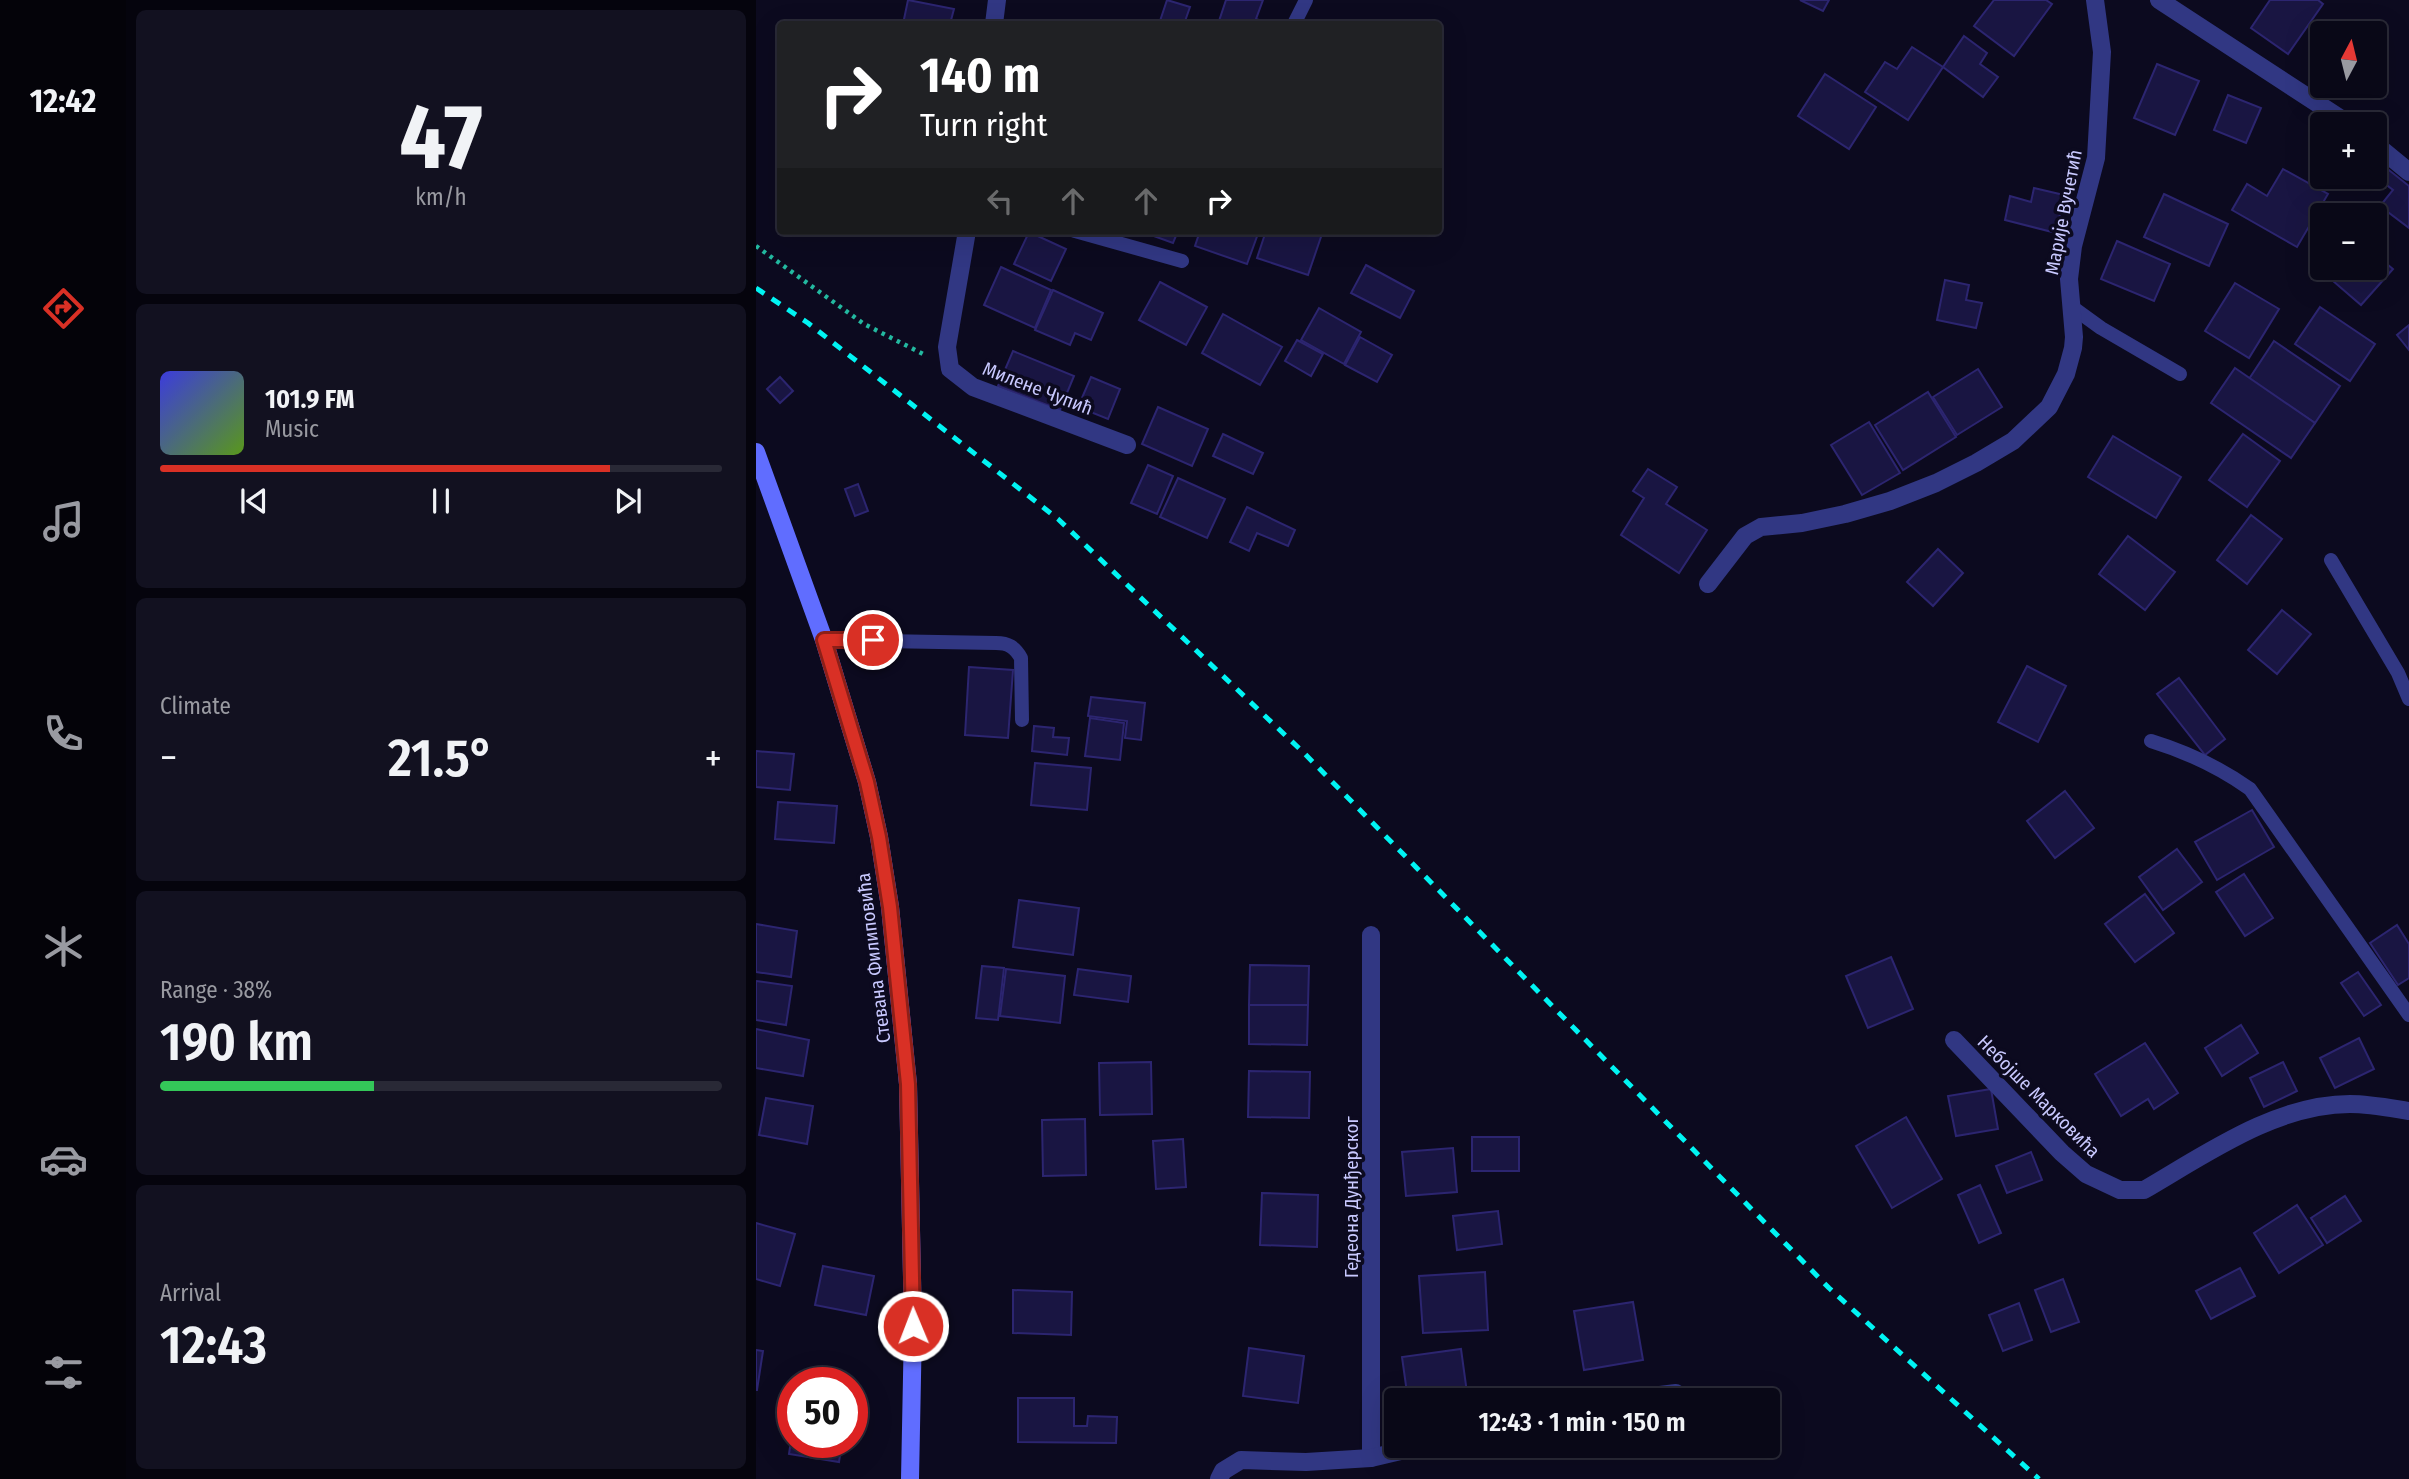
<!DOCTYPE html>
<html lang="en">
<head>
<meta charset="utf-8">
<style>
	:root { --surface:#090817; --page:#121120; --text:#f1f3f6; --muted:#999aa1; --line:#292936; --accent:#d93025 }
	body { margin:0; font-family:"Fira Sans Condensed",sans-serif; background:var(--page); color:var(--text); height:100vh; display:flex; flex-direction:column; font-size:26px; white-space:nowrap }
	* { box-sizing:border-box; margin:0 }
	p { font-size:23px; color:var(--muted) }
	.icon { flex:none; width:38px; height:38px; fill:none; stroke:currentColor; stroke-width:2; stroke-linecap:round; stroke-linejoin:round }
	.map { position:relative; flex:1; overflow:hidden }
	.panel { display:flex; flex-direction:column; gap:10px; padding:10px; background:#05040d; width:630px }
	.panel>* { flex:none }
	.hud { position:absolute; left:21px; top:21px; width:665px; height:214px; border-radius:7px; box-shadow:0 7px 28px #0002,0 0 0 2px var(--line); background:#202124; color:#fff; overflow:hidden }
	.needle { width:46px; rotate:7deg }
	.buttons { position:absolute; left:1554px; top:21px; display:grid; gap:14px }
	.buttons a { display:grid; place-items:center; width:77px; height:77px; border-radius:7px; background:var(--surface); box-shadow:0 7px 28px #0002,0 0 0 2px var(--line); font-size:35px }
	.speed { position:absolute; left:21px; top:1367px; display:flex; gap:14px; font-size:35px; font-weight:700; text-align:center }
	.speed>* { display:grid; place-content:center; width:91px; height:91px; border-radius:50%; background:var(--surface); box-shadow:0 7px 28px #0002,0 0 0 2px var(--line); line-height:1 }
	.speed .limit { border:10px solid #d22; background:#fff; color:#111 }
	.pin { position:absolute; display:grid; place-items:center; width:60px; height:60px; color:#fff; margin:-30px; border:4px solid #fff; border-radius:50%; box-shadow:0 2px 7px #0007 }
	.me { position:absolute; width:77px; margin:-38px; rotate:359deg; stroke-linejoin:round; filter:drop-shadow(0 0 5px #0008) }
	.turn { display:flex; align-items:center; gap:24px; height:147px; padding:0 28px; font-size:32px }
	.turn .icon { width:91px; height:91px; stroke-width:2.5 }
	.turn b { display:block; font-size:49px; line-height:60px }
	.lanes { display:flex; align-items:center; height:66px; padding:0 28px; background:#0003; justify-content:center; gap:35px; direction:ltr }
	.lanes .off { opacity:.35 }
	.big { font-size:52px; font-weight:600; line-height:1.1 }
	.panel .card { flex:1; display:flex; flex-direction:column; justify-content:center; gap:10px; min-width:0; padding:0 24px; border-radius:10px; background:var(--page) }
	.panel .dial { align-items:center; gap:0 }
	.dial b { font-size:91px; line-height:1 }
	.song { display:flex; align-items:center; gap:21px }
	.cover { width:84px; height:84px; border-radius:10px; background:linear-gradient(135deg,hsl(240 70% 55%),hsl(90 70% 35%)) }
	.played { height:7px; border-radius:4px; background:linear-gradient(90deg,var(--accent) 80%,var(--line) 80%) }
	.keys { display:flex; justify-content:space-around; direction:ltr }
	.heat { display:flex; justify-content:space-between; align-items:center; font-size:38px; direction:ltr }
	.charge { height:10px; border-radius:5px; background:linear-gradient(90deg,#34c759 38%,var(--line) 0) }
	.trip { position:absolute; left:628px; top:1388px; width:396px; height:70px; border-radius:7px; background:var(--surface); box-shadow:0 7px 28px #0002,0 0 0 2px var(--line); font-weight:600; line-height:70px; text-align:center }
	main { display:flex; flex:1; min-height:0 }
	.dock { display:flex; flex-direction:column; width:126px; justify-content:space-around; align-items:center; background:#040309; color:var(--muted) }
	.dock .icon { width:49px; height:49px }
	.dock .selected { color:var(--accent) }
	.dock b { font-size:32px; color:var(--text) }
	.map>svg:first-child { display:block }
	.building { fill:#191542; stroke:#2c2570; stroke-width:2 }
	.lines { fill:none; stroke-linecap:round; stroke-linejoin:round }
	.path { stroke:#23b9a0; stroke-width:4.5; stroke-dasharray:3.5 5; stroke-linecap:butt }
	.lane { stroke:#313783; stroke-width:14 }
	.street { stroke:#313783; stroke-width:18 }
	.secondary { stroke:#606dff; stroke-width:18 }
	.rail { stroke:#00f4f3; stroke-width:5; stroke-dasharray:10 9; stroke-linecap:butt }
	.route-casing { stroke:#8d1f18; stroke-width:18 }
	.route { stroke:#d93025; stroke-width:12 }
	.labels { text-anchor:middle; stroke-width:7; stroke-linejoin:round; paint-order:stroke }
	.street-label { font-size:19px; fill:#c9c9ff; stroke:#0c0a1f }
</style>
</head>
<body>
<main>
<nav class="dock">
<b>12:42</b>
<svg class="icon selected" aria-label="directions" viewBox="0 0 24 24"><path d="M12 3l9 9-9 9-9-9zM9 14v-3h6M13 9l2 2-2 2"/></svg>
<svg class="icon" aria-label="music" viewBox="0 0 24 24"><path d="M9 18V5l10-2v13"/><circle cx="6" cy="18" r="3"/><circle cx="16" cy="16" r="3"/></svg>
<svg class="icon" aria-label="phone" viewBox="0 0 24 24"><path d="M5 4h4l2 5-3 2q2 4 5 5l2-3 5 2v4C11 20 4 13 5 4z"/></svg>
<svg class="icon" aria-label="climate" viewBox="0 0 24 24"><path d="M12 3v18M4 7l16 10M4 17L20 7"/></svg>
<svg class="icon" aria-label="car" viewBox="0 0 24 24"><path d="M5 17H2v-5l4-1 3-4h7l3 4 3 1v5h-3M9 17h6M6 11h13"/><circle cx="7" cy="17" r="2"/><circle cx="17" cy="17" r="2"/></svg>
<svg class="icon" aria-label="filters" viewBox="0 0 24 24"><path d="M4 7h16M4 17h16"/><circle cx="9" cy="7" r="2"/><circle cx="15" cy="17" r="2"/></svg>
</nav>
<section class="panel">
<div class="card dial"><b>47</b><p>km/h</p></div>
<div class="card">
<div class="song"><i class="cover"></i><div><b>101.9 FM</b><p>Music</p></div></div>
<div class="played"></div>
<div class="keys"><svg class="icon" aria-label="previous" viewBox="0 0 24 24"><path d="M18 5L8 12l10 7zM5 5v14"/></svg><svg class="icon" aria-label="pause" viewBox="0 0 24 24"><path d="M8 5v14M16 5v14"/></svg><svg class="icon" aria-label="next" viewBox="0 0 24 24"><path d="M6 5l10 7-10 7zM19 5v14"/></svg></div>
</div>
<div class="card"><p>Climate</p>
<div class="heat"><a>−</a><b class="big">21.5°</b><a>+</a></div>
</div>
<div class="card"><p>Range · 38%</p><b class="big">190 km</b><div class="charge"></div></div>
<div class="card"><p>Arrival</p><b class="big">12:43</b></div>
</section>
<div class="map">
<svg width="1653" height="1479" viewBox="0 0 1653 1479">
	<rect width="100%" height="100%" fill="#0c0a1f"/>
	<!-- building -->
	<g class="building">
		<path d="M 152,0 L 198,9 L 194,24 L 147,24 Z"/>
		<path d="M 411,0 L 434,7 L 428,24 L 403,24 Z"/>
		<path d="M 470,0 L 507,0 L 500,19 L 509,22 L 508,24 L 462,24 Z"/>
		<path d="M 1044,0 L 1073,0 L 1067,11 Z"/>
		<path d="M 1238,0 L 1290,0 L 1296,4 L 1258,56 L 1218,26 Z"/>
		<path d="M 1514,0 L 1562,0 L 1567,4 L 1532,54 L 1495,28 Z"/>
		<path d="M 1208,36 L 1231,53 L 1224,64 L 1242,77 L 1227,97 L 1187,67 Z"/>
		<path d="M 1156,47 L 1187,67 L 1152,120 L 1109,92 L 1129,62 L 1141,69 Z"/>
		<path d="M 1401,64 L 1443,81 L 1419,135 L 1378,118 Z"/>
		<path d="M 1069,74 L 1120,107 L 1093,149 L 1042,116 Z"/>
		<path d="M 1472,95 L 1505,108 L 1490,143 L 1458,130 Z"/>
		<path d="M 1566,143 L 1566,166 L 1555,158 Z"/>
		<path d="M 1619,159 L 1653,186 L 1653,228 L 1624,206 L 1637,190 L 1619,176 Z"/>
		<path d="M 1527,169 L 1572,194 L 1541,247 L 1476,210 L 1491,184 L 1511,196 Z"/>
		<path d="M 1278,188 L 1308,195 L 1300,233 L 1249,220 L 1254,196 L 1275,202 Z"/>
		<path d="M 1408,194 L 1472,224 L 1453,266 L 1388,237 Z"/>
		<path d="M 384,231 L 422,231 L 417,243 Z"/>
		<path d="M 444,231 L 503,231 L 491,264 L 439,246 Z"/>
		<path d="M 510,231 L 567,231 L 552,275 L 501,258 Z"/>
		<path d="M 273,232 L 310,249 L 295,281 L 258,264 Z"/>
		<path d="M 1361,241 L 1414,264 L 1398,301 L 1345,279 Z"/>
		<path d="M 1619,254 L 1637,269 L 1605,305 L 1570,275 L 1576,268 L 1619,268 Z"/>
		<path d="M 610,265 L 658,291 L 644,318 L 595,293 Z"/>
		<path d="M 245,267 L 295,290 L 279,328 L 228,305 Z"/>
		<path d="M 1189,280 L 1213,285 L 1210,300 L 1226,303 L 1220,328 L 1181,320 Z"/>
		<path d="M 404,282 L 451,307 L 430,345 L 383,320 Z"/>
		<path d="M 1479,283 L 1523,309 L 1493,358 L 1449,331 Z"/>
		<path d="M 297,290 L 347,313 L 335,340 L 319,333 L 314,345 L 279,330 Z"/>
		<path d="M 1564,307 L 1619,344 L 1594,381 L 1539,344 Z"/>
		<path d="M 563,308 L 605,332 L 588,364 L 545,340 Z"/>
		<path d="M 467,314 L 526,347 L 504,385 L 446,353 Z"/>
		<path d="M 1653,325 L 1653,350 L 1641,335 Z"/>
		<path d="M 604,337 L 636,355 L 621,382 L 589,365 Z"/>
		<path d="M 541,340 L 567,354 L 555,376 L 529,361 Z"/>
		<path d="M 1518,341 L 1584,386 L 1559,423 L 1493,379 Z"/>
		<path d="M 257,351 L 318,376 L 304,410 L 242,386 Z"/>
		<path d="M 1479,368 L 1559,423 L 1535,458 L 1455,403 Z"/>
		<path d="M 1222,369 L 1246,407 L 1201,435 L 1177,397 Z"/>
		<path d="M 24,377 L 37,391 L 24,403 L 11,389 Z"/>
		<path d="M 335,377 L 364,389 L 352,419 L 322,407 Z"/>
		<path d="M 1172,392 L 1200,437 L 1147,470 L 1119,425 Z"/>
		<path d="M 402,407 L 452,429 L 436,466 L 386,444 Z"/>
		<path d="M 1113,422 L 1144,473 L 1106,495 L 1075,445 Z"/>
		<path d="M 467,434 L 507,453 L 497,474 L 457,456 Z"/>
		<path d="M 1487,434 L 1524,461 L 1491,507 L 1453,480 Z"/>
		<path d="M 1357,436 L 1425,477 L 1400,518 L 1332,477 Z"/>
		<path d="M 392,465 L 417,476 L 401,514 L 375,503 Z"/>
		<path d="M 892,469 L 921,487 L 910,504 L 951,530 L 923,573 L 865,535 L 888,498 L 877,491 Z"/>
		<path d="M 422,478 L 469,499 L 451,538 L 404,517 Z"/>
		<path d="M 102,484 L 112,511 L 99,516 L 89,489 Z"/>
		<path d="M 491,507 L 539,530 L 532,546 L 501,533 L 493,551 L 474,542 Z"/>
		<path d="M 1495,515 L 1526,539 L 1491,584 L 1461,560 Z"/>
		<path d="M 1372,536 L 1419,572 L 1389,610 L 1343,574 Z"/>
		<path d="M 1182,549 L 1207,573 L 1177,606 L 1151,582 Z"/>
		<path d="M 1526,610 L 1555,634 L 1521,674 L 1492,650 Z"/>
		<path d="M 1271,666 L 1310,686 L 1282,742 L 1242,722 Z"/>
		<path d="M 213,667 L 257,670 L 252,738 L 209,735 Z"/>
		<path d="M 1423,678 L 1469,739 L 1449,755 L 1401,694 Z"/>
		<path d="M 335,697 L 389,703 L 385,740 L 369,738 L 371,721 L 332,716 Z"/>
		<path d="M 334,718 L 368,723 L 364,760 L 329,756 Z"/>
		<path d="M 278,726 L 298,728 L 297,737 L 313,738 L 311,755 L 276,751 Z"/>
		<path d="M 0,751 L 38,754 L 34,790 L 0,787 Z"/>
		<path d="M 279,763 L 335,768 L 331,810 L 275,805 Z"/>
		<path d="M 1309,791 L 1338,828 L 1299,858 L 1271,821 Z"/>
		<path d="M 22,802 L 81,806 L 78,843 L 19,839 Z"/>
		<path d="M 1496,810 L 1518,847 L 1461,880 L 1439,842 Z"/>
		<path d="M 1421,849 L 1446,882 L 1407,910 L 1383,877 Z"/>
		<path d="M 1488,874 L 1517,918 L 1489,936 L 1460,892 Z"/>
		<path d="M 1389,894 L 1418,933 L 1379,962 L 1349,924 Z"/>
		<path d="M 263,900 L 323,908 L 317,955 L 257,947 Z"/>
		<path d="M 0,924 L 41,931 L 35,977 L 0,972 Z"/>
		<path d="M 1641,925 L 1653,944 L 1653,978 L 1642,985 L 1614,943 Z"/>
		<path d="M 1135,957 L 1157,1009 L 1112,1028 L 1090,976 Z"/>
		<path d="M 494,965 L 553,966 L 552,1005 L 493,1005 Z"/>
		<path d="M 226,966 L 248,968 L 242,1020 L 220,1018 Z"/>
		<path d="M 250,969 L 309,976 L 304,1023 L 244,1016 Z"/>
		<path d="M 322,969 L 375,976 L 372,1002 L 318,995 Z"/>
		<path d="M 1602,972 L 1625,1005 L 1608,1016 L 1585,983 Z"/>
		<path d="M 0,981 L 36,986 L 30,1025 L 0,1020 Z"/>
		<path d="M 493,1005 L 552,1005 L 551,1045 L 493,1044 Z"/>
		<path d="M 1485,1025 L 1502,1053 L 1466,1076 L 1449,1048 Z"/>
		<path d="M 0,1029 L 53,1040 L 47,1076 L 0,1068 Z"/>
		<path d="M 1603,1038 L 1618,1069 L 1579,1088 L 1564,1058 Z"/>
		<path d="M 1389,1043 L 1422,1093 L 1398,1109 L 1392,1099 L 1365,1116 L 1339,1074 Z"/>
		<path d="M 395,1062 L 396,1114 L 344,1115 L 343,1063 Z"/>
		<path d="M 1527,1062 L 1541,1091 L 1508,1107 L 1494,1078 Z"/>
		<path d="M 493,1071 L 554,1072 L 553,1118 L 492,1117 Z"/>
		<path d="M 1235,1089 L 1242,1129 L 1200,1136 L 1192,1096 Z"/>
		<path d="M 10,1098 L 57,1106 L 51,1144 L 3,1135 Z"/>
		<path d="M 1150,1117 L 1186,1179 L 1136,1208 L 1100,1146 Z"/>
		<path d="M 329,1119 L 330,1175 L 287,1176 L 286,1120 Z"/>
		<rect x="716" y="1137" width="47" height="34"/>
		<path d="M 427,1139 L 430,1187 L 400,1189 L 397,1141 Z"/>
		<path d="M 697,1148 L 701,1192 L 650,1196 L 646,1152 Z"/>
		<path d="M 1275,1152 L 1286,1180 L 1251,1193 L 1240,1166 Z"/>
		<path d="M 1224,1185 L 1245,1233 L 1223,1243 L 1202,1195 Z"/>
		<path d="M 506,1193 L 562,1195 L 561,1247 L 504,1245 Z"/>
		<path d="M 1589,1196 L 1605,1221 L 1571,1243 L 1555,1218 Z"/>
		<path d="M 1541,1205 L 1567,1245 L 1523,1273 L 1498,1233 Z"/>
		<path d="M 742,1211 L 746,1244 L 701,1250 L 697,1216 Z"/>
		<path d="M 0,1223 L 39,1234 L 24,1286 L 0,1279 Z"/>
		<path d="M 67,1266 L 118,1276 L 110,1315 L 59,1305 Z"/>
		<path d="M 1484,1268 L 1499,1296 L 1455,1319 L 1440,1291 Z"/>
		<path d="M 729,1272 L 732,1330 L 667,1333 L 663,1276 Z"/>
		<path d="M 1307,1279 L 1323,1322 L 1295,1332 L 1279,1290 Z"/>
		<path d="M 257,1290 L 316,1292 L 315,1335 L 257,1333 Z"/>
		<path d="M 877,1302 L 887,1360 L 828,1370 L 818,1311 Z"/>
		<path d="M 1263,1303 L 1276,1340 L 1247,1351 L 1233,1315 Z"/>
		<path d="M 493,1348 L 548,1356 L 542,1403 L 487,1396 Z"/>
		<path d="M 705,1349 L 712,1400 L 652,1400 L 646,1357 Z"/>
		<path d="M 0,1350 L 7,1351 L 1,1390 L 0,1390 Z"/>
		<path d="M 262,1398 L 318,1398 L 318,1426 L 331,1426 L 332,1416 L 361,1417 L 360,1443 L 262,1442 Z"/>
		<path d="M 37,1427 L 37,1442 L 86,1442 L 83,1462 L 33,1454 Z"/>
	</g>
	<g class="lines">
		<!-- path -->
		<path class="path" d="M 0,246 L 108,324 L 169,355"/>
		<!-- lane -->
		<g class="lane">
			<path d="M 539,22 L 550,0"/>
			<path d="M 319,231 L 426,261"/>
			<path d="M 1316,307 L 1345,328 L 1424,374"/>
			<path d="M 1575,560 L 1642,673 L 1653,699"/>
			<path d="M 68,640 L 240,643 C 252,643 259,647 265,658 L 266,720"/>
			<path d="M 1395,741 C 1431,752 1463,767 1494,789 L 1653,1015"/>
		</g>
		<!-- street -->
		<g class="street">
			<path d="M 1403,0 L 1593,124"/>
			<path d="M 238,24 L 241,0"/>
			<path d="M 1619,144 L 1653,172"/>
			<path d="M 211,231 L 191,347 L 194,369 L 217,387 L 371,445"/>
			<path d="M 952,584 L 989,536 L 1005,527 L 1046,523 L 1089,514 L 1134,501 L 1180,483 L 1220,463 L 1257,441 L 1293,407 L 1310,374 L 1317,348 L 1318,337 L 1313,279 L 1317,246 L 1340,158 L 1346,52 L 1339,0"/>
			<path d="M 615,935 L 615,1458"/>
			<path d="M 1198,1040 L 1306,1153 L 1330,1174 L 1364,1190 L 1388,1190 C 1450,1154 1520,1104 1594,1104 C 1614,1104 1634,1108 1653,1111"/>
			<path d="M 864,1400 L 920,1393"/>
			<path d="M 463,1479 L 467,1471 L 485,1460 L 550,1462 L 615,1458 L 666,1446"/>
		</g>
		<!-- secondary -->
		<path class="secondary" d="M 0,452 L 68,640 L 111,782 L 123,837 L 134,907 L 152,1084 L 157,1326 L 154,1479"/>
		<!-- rail -->
		<path class="rail" d="M 0,288 L 52,323 L 302,519 L 549,754 L 1073,1288 L 1283,1479"/>
	</g>
	<g class="lines">
		<defs>
			<path id="route" d="M 117,640 L 68,640 L 111,782 L 123,837 L 134,907 L 152,1084 L 157,1326"/>
		</defs>
		<!-- route casing -->
		<use href="#route" class="route-casing"/>
		<!-- route -->
		<use href="#route" class="route"/>
	</g>
	<g class="labels">
		<!-- street labels -->
		<g class="street-label">
			<text transform="translate(1307 212) rotate(-79)" y="7">Марије Вучетић</text>
			<text transform="translate(282 388) rotate(21)" y="7">Милене Чупић</text>
			<text transform="translate(117 958) rotate(-97)" y="7">Стевана Филиповића</text>
			<text transform="translate(1283 1096) rotate(45)" y="7">Небојше Марковића</text>
			<text transform="translate(595 1197) rotate(-90)" y="7">Гедеона Дунђерског</text>
		</g>
	</g>
</svg>
<div class="buttons">
<a><svg class="needle" viewBox="-14 -14 28 28"><path d="M0-13l5 13h-10z" fill="#e53935"/><path d="M0 13l5-13h-10z" fill="#999aa1"/></svg></a>
<a>+</a>
<a>−</a>
</div>
<div class="speed"><div class="limit">50</div></div>
<div class="pin" style="left:117px;top:640px;background:#d93025"><svg class="icon" aria-label="arrive" viewBox="0 0 24 24"><path d="M6 21V4h12l-3 4 3 4H6"/></svg></div>
<svg class="me" style="left:157px;top:1326px" viewBox="-20 -20 40 40"><circle r="17" fill="#d93025" stroke="#fff" stroke-width="3"/><path d="M0-11L8 9 0 5-8 9z" fill="#fff"/></svg>
<div class="trip">12:43 · 1 min · 150 m</div>
<div class="hud">
<div class="turn"><svg class="icon" aria-label="right" viewBox="0 0 24 24"><path d="M7 20v-9h11M14 6l5 5-5 5"/></svg><div><b>140 m</b>Turn right</div></div>
<div class="lanes"><svg class="icon off" aria-label="left" viewBox="0 0 24 24"><path d="M17 20v-9H6M10 6l-5 5 5 5"/></svg><svg class="icon off" aria-label="ahead" viewBox="0 0 24 24"><path d="M12 20V5M6 11l6-6 6 6"/></svg><svg class="icon off" aria-label="ahead" viewBox="0 0 24 24"><path d="M12 20V5M6 11l6-6 6 6"/></svg><svg class="icon" aria-label="right" viewBox="0 0 24 24"><path d="M7 20v-9h11M14 6l5 5-5 5"/></svg></div>
</div>
</div>
</main>
</body>
</html>
